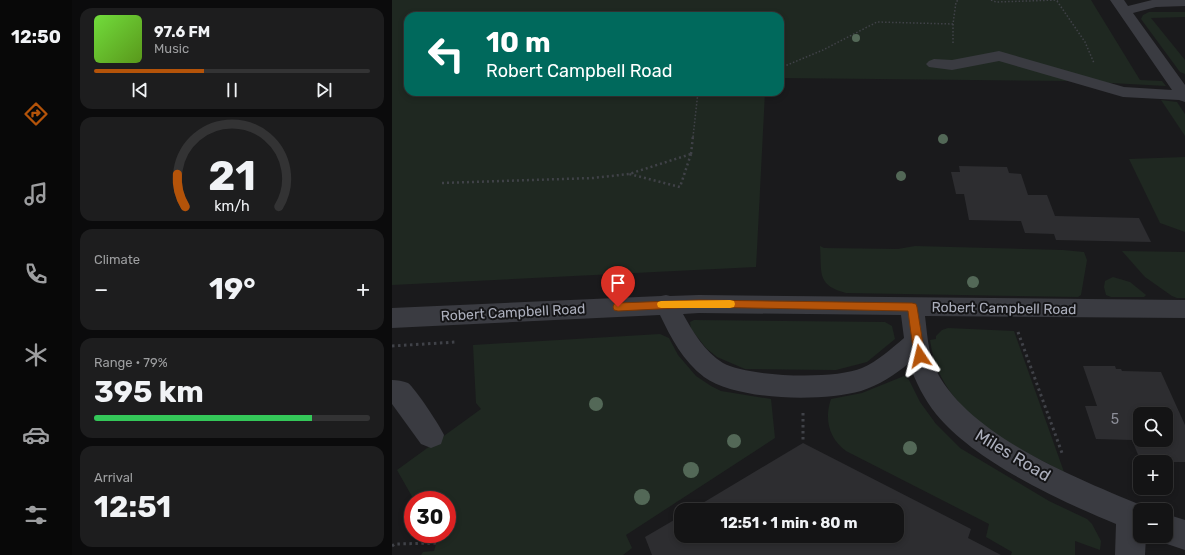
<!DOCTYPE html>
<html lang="en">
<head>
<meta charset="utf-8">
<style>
	:root { --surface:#141415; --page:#1d1d1e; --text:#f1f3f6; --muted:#9d9ea0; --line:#333334; --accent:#b45309 }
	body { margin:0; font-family:Rubik,sans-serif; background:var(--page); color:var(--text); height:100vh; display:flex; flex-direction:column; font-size:15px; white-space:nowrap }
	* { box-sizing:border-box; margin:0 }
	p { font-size:13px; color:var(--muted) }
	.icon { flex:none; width:22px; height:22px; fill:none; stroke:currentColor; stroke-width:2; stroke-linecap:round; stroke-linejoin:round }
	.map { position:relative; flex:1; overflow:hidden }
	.details { display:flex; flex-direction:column; gap:8px; padding:8px; background:#0b0b0c; width:320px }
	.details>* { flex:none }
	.top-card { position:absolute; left:12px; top:12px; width:380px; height:84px; border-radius:12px; box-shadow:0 2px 6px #0003,0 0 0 1px var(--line); background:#00695c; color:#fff; overflow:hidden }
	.fabs { position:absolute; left:741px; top:407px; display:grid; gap:8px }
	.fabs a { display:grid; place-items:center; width:40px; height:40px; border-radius:8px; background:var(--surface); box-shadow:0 2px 6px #0003,0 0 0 1px var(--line); font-size:20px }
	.speed { position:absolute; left:12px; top:491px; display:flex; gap:8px; font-size:20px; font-weight:700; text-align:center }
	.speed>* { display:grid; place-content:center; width:52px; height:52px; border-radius:50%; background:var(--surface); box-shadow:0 2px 6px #0003,0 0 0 1px var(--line); line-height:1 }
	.speed .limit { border:6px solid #d22; background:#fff; color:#111 }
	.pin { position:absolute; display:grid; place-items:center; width:34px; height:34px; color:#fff; margin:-41px -17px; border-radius:50% 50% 50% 0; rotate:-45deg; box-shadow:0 0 4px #0007 }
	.pin .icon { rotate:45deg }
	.me { position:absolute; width:44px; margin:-22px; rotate:350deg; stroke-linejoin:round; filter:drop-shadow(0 0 3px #0008) }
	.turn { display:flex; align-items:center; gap:14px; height:84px; padding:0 16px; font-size:18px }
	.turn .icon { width:52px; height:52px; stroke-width:2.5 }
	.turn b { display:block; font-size:28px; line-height:34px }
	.big { font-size:30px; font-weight:700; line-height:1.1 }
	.details .card { flex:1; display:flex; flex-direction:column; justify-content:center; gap:6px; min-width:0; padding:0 14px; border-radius:12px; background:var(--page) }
	.details .dial { align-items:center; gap:0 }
	.dial svg { height:104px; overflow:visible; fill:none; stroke:var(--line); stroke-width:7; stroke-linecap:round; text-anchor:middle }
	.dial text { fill:var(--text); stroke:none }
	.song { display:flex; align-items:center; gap:12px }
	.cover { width:48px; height:48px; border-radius:6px; background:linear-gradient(135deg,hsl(100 70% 55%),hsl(90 70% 35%)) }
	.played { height:4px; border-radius:2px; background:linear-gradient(90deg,var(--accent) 40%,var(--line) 40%) }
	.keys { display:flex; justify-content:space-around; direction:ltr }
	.heat { display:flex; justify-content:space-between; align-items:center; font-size:22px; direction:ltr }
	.charge { height:6px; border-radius:3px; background:linear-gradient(90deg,#34c759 79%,var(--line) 0) }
	.trip { position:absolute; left:282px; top:503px; width:230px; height:40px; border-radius:12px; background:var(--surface); box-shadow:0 2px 6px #0003,0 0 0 1px var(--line); font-weight:700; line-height:40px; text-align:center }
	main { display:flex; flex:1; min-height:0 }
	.tabs { display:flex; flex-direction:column; width:72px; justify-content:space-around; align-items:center; background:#080808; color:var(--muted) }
	.tabs .icon { width:28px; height:28px }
	.tabs .on { color:var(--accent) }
	.tabs b { font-size:18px; color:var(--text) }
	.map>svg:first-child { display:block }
	.green { fill:#1f2821 }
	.building { fill:#2d2d30; fill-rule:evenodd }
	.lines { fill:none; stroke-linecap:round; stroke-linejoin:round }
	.path-far2 { stroke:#404248; stroke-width:1.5; stroke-dasharray:1.5 2; stroke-linecap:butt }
	.path-far1 { stroke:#404248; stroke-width:2.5; stroke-dasharray:2 3; stroke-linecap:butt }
	.path { stroke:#404248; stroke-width:3; stroke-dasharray:2.5 3.5; stroke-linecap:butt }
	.minor { fill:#3a3b41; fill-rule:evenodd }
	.tree { fill:#536857 }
	.route { fill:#b45309; stroke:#753606 }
	.slow { fill:#f59e0b }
	.labels { text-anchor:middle; stroke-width:4; stroke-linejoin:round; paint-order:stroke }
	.street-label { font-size:14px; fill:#acafbc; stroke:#151517 }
	.near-number-label { font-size:14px; fill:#8c8e98 }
	.near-street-label { font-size:17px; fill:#acafbc; stroke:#151517 }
</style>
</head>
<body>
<main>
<nav class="tabs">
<b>12:50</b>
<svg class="icon on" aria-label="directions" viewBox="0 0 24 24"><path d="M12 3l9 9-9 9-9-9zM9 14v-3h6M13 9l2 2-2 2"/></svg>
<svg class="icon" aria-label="music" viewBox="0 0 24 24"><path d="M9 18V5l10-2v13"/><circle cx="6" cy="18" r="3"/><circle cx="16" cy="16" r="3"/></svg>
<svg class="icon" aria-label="phone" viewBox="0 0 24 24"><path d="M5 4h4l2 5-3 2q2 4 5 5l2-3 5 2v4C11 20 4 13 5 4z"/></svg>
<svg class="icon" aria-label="climate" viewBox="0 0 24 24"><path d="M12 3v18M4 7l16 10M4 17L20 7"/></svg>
<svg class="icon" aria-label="car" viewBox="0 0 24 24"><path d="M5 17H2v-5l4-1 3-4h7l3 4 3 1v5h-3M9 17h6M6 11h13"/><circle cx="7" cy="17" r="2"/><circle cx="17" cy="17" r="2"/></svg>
<svg class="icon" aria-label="filters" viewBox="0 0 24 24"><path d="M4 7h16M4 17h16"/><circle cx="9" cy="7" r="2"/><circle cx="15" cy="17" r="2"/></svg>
</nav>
<section class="details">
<div class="card">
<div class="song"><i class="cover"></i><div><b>97.6 FM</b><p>Music</p></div></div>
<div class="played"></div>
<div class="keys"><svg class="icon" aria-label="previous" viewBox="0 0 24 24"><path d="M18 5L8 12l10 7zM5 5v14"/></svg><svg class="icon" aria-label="pause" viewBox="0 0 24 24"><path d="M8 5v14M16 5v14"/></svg><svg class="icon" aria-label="next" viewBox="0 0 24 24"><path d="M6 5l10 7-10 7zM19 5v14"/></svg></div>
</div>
<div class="card dial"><svg viewBox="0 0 100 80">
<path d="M14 69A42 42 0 1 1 86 69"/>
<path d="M14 69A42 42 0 0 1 8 44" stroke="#b45309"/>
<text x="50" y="56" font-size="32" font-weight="700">21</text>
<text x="50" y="72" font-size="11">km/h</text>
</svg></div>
<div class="card"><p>Climate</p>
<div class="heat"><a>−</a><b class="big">19°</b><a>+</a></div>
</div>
<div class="card"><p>Range · 79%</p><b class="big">395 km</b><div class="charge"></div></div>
<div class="card"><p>Arrival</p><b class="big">12:51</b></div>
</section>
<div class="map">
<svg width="793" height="555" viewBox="0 0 793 555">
	<rect width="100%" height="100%" fill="#1a1a1c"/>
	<!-- green -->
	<g class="green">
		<path d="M 0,0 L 699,0 L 748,80 L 770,81 L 774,86 L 682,81 L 388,78 L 388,16 L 16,16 L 16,92 L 373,92 L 365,249 L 364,267 L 0,285 Z"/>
		<path d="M 757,12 L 793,12 L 793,17 L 759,18 L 793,60 L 793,74 L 788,72 L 749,19 L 751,15 Z"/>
		<path d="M 769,100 L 785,102 L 793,114 L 793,136 Z"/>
		<path d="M 793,157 L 793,232 L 768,223 L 737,159 Z"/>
		<path d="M 428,246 L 432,248 L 506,249 L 523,246 L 671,250 L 692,252 L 695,260 L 689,295 L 686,297 L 454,293 C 424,285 430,273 428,246 Z"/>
		<path d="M 730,251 L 793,252 L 793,298 L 785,298 L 780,296 L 753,277 Z"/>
		<path d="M 721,277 L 738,282 L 754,295 L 752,297 L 719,297 L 714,295 L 712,287 L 713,281 Z"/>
		<path d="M 302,320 L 493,322 L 500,326 L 503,339 L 475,362 L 444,370 L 353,369 L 325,357 L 314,348 L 299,329 L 298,322 Z"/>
		<path d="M 556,328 L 622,331 L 672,472 C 615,443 547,411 538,340 L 544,339 L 544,336 L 550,330 Z"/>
		<path d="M 268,334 L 277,338 L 286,355 L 304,376 L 319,386 L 329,391 L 379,399 L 383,438 L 234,535 L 240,548 L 231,555 L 29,555 L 31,552 L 42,551 L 47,534 L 55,534 L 55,500 L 22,500 L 5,470 L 89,409 L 84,403 L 81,345 Z"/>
		<path d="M 512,376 L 517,380 L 528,402 L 544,424 L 568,448 L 657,501 L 695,519 L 700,524 L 709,541 L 708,550 L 683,541 L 683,555 L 619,555 L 620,552 L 594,537 L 597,524 L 454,451 C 437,439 432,419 439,399 L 470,393 Z"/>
	</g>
	<!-- building -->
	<g class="building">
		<path d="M 567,166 L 615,167 L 617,173 L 629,174 L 636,195 L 655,195 L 663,216 L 747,218 L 759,242 L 664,240 L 662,234 L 633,233 L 629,221 L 577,220 L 572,194 L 564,194 L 559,172 L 568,172 Z"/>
		<path d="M 691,366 L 723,366 L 724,369 L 729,369 L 730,371 L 769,372 L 793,425 L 793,462 L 749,462 L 740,440 L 704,439 L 693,406 L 705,406 ZM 748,414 L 774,414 L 774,440 L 748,440 Z"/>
		<path d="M 411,443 L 579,529 L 576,538 L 609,555 L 260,555 L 253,537 L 289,516 L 289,536 L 505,536 L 505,510 L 299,510 Z"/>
	</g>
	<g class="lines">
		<!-- path-far2 -->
		<g class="path-far2">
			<path d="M 599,0 L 604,2 L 666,0"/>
			<path d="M 665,1 L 693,42 L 702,63"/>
			<path d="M 561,24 L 561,45"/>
			<path d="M 388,68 L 431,50 L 485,22 L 561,24 L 564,2 L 566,0"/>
			<path d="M 301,137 L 306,92"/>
		</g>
		<!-- path-far1 -->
		<g class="path-far1">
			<path d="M 299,154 L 288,187 L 237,174 Z"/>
			<path d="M 299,154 L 301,136"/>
			<path d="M 50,183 L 201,178 L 237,174"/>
		</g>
		<!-- path -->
		<g class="path">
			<path d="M 626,332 L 670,453"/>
			<path d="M 0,346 L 64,342"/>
			<path d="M 411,413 L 411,443"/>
			<path d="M 0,546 L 3,544 L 45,543"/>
		</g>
		<!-- minor -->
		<g class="minor">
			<path d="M 718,0 L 732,0 L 736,6 L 760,0 L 793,0 L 793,6 L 764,7 L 741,13 L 793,85 L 793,102 L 787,100 L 731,97 L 607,61 L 560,70 L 537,67 L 534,64 L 537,61 L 542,59 L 560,60 L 607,51 L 732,87 L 780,90 Z"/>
			<path d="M 274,295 L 278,296 L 307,295 L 793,300 L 793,318 L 533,316 C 535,331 536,351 542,366 C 574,437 690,480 758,509 L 759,510 L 748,510 L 748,536 L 754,536 L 753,555 L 723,555 L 724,524 C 668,501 582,461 544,414 C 532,399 523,381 517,363 C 503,375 487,385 469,391 C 430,402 346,401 312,377 C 291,361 279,338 268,315 L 0,328 L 0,308 L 269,296 ZM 307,313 L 509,315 L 512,338 C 499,349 486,361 470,368 C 442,380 357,377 331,363 C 313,352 301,332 291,314 Z"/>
			<path d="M 0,380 C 5,380 11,381 16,383 C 23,388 48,426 52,435 L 49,444 L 39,448 L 29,444 L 0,404 Z"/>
			<path d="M 774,514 L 793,520 L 793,550 L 763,540 L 762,536 L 774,536 Z"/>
		</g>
	</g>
	<!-- trees -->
	<g class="tree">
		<circle cx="464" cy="38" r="4"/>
		<circle cx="551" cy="139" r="5"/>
		<circle cx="509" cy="176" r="5"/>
		<circle cx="581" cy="282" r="6"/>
		<circle cx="204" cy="404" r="7"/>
		<circle cx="342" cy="441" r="7"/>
		<circle cx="518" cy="448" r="7"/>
		<circle cx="299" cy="470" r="8"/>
		<circle cx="250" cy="497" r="8"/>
	</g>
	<!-- route -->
	<path class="route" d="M 307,300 L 520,303 L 524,304 L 525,307 L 533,356 L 531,359 L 528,361 L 524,359 L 522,356 L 516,311 L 307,307 L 226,311 L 222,310 L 221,307 L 222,304 L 226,303 Z"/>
	<!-- slow -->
	<path class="slow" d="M 338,300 L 342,301 L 343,304 L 342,307 L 338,308 L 269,308 L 266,307 L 265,304 L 266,302 L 269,301 Z"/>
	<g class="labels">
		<!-- street labels -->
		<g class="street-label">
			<text transform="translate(612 308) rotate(1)" y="5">Robert Campbell Road</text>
			<text transform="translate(121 312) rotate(-3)" y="5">Robert Campbell Road</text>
		</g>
		<!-- near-number labels -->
		<g class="near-number-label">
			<text x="723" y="424">5</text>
		</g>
		<!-- near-street labels -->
		<g class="near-street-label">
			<text transform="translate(621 455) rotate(31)" y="6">Miles Road</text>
		</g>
	</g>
</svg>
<div class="fabs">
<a><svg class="icon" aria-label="search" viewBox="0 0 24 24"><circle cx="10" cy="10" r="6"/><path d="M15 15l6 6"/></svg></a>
<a>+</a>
<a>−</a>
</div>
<div class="speed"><div class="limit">30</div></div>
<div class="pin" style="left:226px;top:307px;background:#d93025"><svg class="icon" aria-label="arrive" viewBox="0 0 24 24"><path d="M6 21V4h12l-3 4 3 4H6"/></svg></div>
<svg class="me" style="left:528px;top:356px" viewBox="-20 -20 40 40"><path d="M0-17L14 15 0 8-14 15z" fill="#b45309" stroke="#fff" stroke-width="4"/></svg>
<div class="trip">12:51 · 1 min · 80 m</div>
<div class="top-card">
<div class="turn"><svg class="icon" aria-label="left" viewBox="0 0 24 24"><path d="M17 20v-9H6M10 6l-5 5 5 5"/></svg><div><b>10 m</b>Robert Campbell Road</div></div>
</div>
</div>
</main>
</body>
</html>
